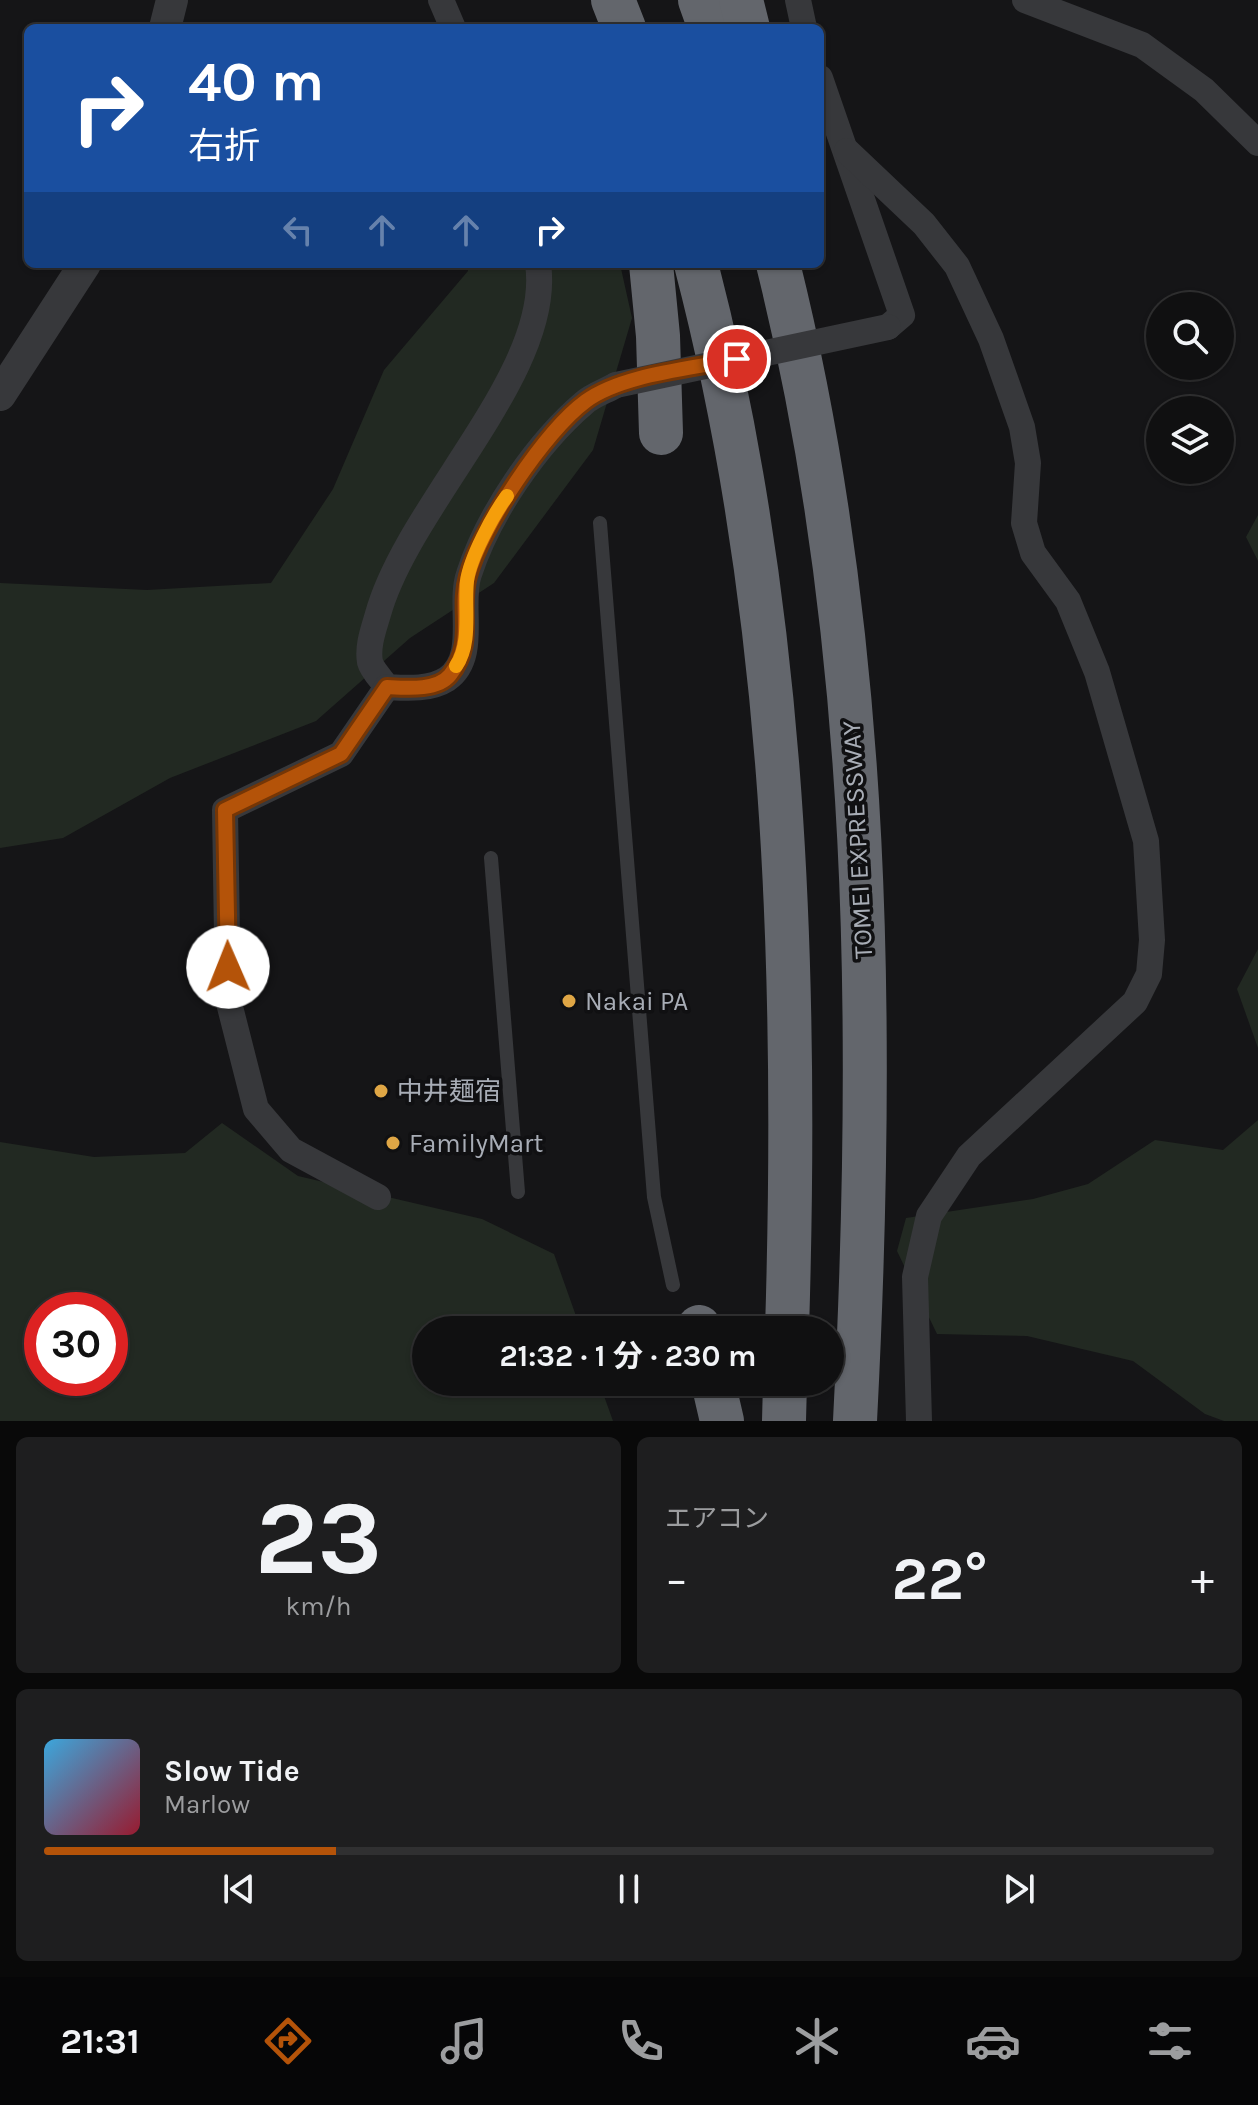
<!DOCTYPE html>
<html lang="ja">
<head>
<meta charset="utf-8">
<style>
	:root { --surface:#101011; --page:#1e1e1f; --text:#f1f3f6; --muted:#9c9d9f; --line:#303031; --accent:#b45309 }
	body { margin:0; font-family:Karla,"Noto Sans JP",sans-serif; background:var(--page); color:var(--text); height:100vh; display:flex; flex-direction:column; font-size:30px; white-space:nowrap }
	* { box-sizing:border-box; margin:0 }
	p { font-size:26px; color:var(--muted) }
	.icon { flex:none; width:44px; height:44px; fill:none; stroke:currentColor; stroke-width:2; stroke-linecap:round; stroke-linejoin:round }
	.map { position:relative; height:1421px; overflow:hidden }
	.sheet { display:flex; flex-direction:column; gap:16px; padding:16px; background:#090909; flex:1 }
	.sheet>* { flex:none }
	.banner { position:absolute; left:24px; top:24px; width:800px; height:244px; border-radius:12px; box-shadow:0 2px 6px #0004,0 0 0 2px var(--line); background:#1a4fa0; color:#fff; overflow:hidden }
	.buttons { position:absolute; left:1146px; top:292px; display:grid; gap:16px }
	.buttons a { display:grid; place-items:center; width:88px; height:88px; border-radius:50%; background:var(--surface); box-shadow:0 2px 6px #0004,0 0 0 2px var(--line); font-size:40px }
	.speed { position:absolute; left:24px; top:1292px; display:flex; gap:16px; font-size:40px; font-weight:700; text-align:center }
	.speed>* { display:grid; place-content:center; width:104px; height:104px; border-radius:50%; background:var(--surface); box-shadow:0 2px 6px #0004,0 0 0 2px var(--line); line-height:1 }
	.speed .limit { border:12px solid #d22; background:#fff; color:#111 }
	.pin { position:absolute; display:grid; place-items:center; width:68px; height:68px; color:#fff; margin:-34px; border:4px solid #fff; border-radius:50%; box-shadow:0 2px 8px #0007 }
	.me { position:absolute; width:88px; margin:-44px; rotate:359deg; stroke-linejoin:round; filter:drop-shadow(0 0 6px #0008) }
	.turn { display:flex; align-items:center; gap:28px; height:168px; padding:0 32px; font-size:36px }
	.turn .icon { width:104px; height:104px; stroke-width:2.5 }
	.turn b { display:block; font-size:56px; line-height:68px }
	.lanes { display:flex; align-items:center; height:76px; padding:0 32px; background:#0003; justify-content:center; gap:40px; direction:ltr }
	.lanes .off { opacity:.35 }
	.big { font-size:60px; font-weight:700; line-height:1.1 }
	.sheet .widget { flex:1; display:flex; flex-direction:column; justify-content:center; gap:12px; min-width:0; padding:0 28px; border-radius:12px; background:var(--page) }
	.sheet .dial { align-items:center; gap:0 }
	.dial b { font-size:104px; line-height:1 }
	.song { display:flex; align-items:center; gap:24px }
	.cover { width:96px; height:96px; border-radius:12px; background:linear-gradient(135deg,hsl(200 70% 55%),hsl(350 70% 35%)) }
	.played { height:8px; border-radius:4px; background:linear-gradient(90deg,var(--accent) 25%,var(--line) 25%) }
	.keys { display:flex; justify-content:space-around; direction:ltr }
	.heat { display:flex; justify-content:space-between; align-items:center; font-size:44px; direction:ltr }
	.sheet .tiles { flex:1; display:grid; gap:16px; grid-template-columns:1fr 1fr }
	.widget:last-child { grid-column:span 2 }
	.trip { position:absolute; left:412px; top:1316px; width:432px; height:80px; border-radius:40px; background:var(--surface); box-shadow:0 2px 6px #0004,0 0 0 2px var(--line); font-weight:700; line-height:80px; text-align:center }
	.tab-bar { display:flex; height:128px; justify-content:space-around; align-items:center; background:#060607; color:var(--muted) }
	.tab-bar .icon { width:56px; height:56px }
	.tab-bar .on { color:var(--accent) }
	.tab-bar b { font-size:36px; color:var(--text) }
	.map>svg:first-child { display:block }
	.green { fill:#222922; fill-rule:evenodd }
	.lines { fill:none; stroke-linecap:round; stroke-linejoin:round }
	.service { stroke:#37383b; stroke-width:14 }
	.minor { stroke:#37383b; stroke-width:26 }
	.tertiary { stroke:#37383b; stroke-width:32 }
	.motorway { stroke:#63666c; stroke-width:44 }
	.minor-bridge { stroke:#37383b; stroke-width:26 }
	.route-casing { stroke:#753606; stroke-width:20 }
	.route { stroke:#b45309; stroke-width:14 }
	.slow { stroke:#f59e0b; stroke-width:14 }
	.poi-dot { fill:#dfa645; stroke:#101012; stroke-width:3 }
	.labels { text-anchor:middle; stroke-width:7; stroke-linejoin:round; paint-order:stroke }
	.street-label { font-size:26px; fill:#a8adb6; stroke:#101012 }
	.poi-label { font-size:26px; fill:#a8adb6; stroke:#101012; text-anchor:start }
</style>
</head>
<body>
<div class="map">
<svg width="1258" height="1421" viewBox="0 0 1258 1421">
	<rect width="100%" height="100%" fill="#151517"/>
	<!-- green -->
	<g class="green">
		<path d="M 468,264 L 620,264 L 632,318 L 593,450 L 494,583 L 410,638 L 316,721 L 170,778 L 63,838 L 0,848 L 0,583 L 147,590 L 271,583 L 333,489 L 384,370 L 468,271 Z"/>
		<path d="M 1258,515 L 1258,561 L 1246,537 Z"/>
		<path d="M 1258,949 L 1258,1048 L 1237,989 Z"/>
		<path d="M 1258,1120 L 1258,1421 L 1224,1421 L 1205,1414 L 1133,1361 L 1027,1336 L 937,1334 L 897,1251 L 906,1218 L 1033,1199 L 1088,1184 L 1155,1140 L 1223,1150 Z"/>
		<path d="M 222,1123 L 298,1176 L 482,1219 L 554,1254 L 581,1330 L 426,1330 L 426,1382 L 599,1382 L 613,1421 L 0,1421 L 0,1142 L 94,1157 L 185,1153 ZM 42,1310 L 110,1310 L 110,1378 L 42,1378 Z"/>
	</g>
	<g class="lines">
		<!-- service -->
		<g class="service">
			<path d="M 600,523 L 654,1197 L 673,1285"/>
			<path d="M 491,858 L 518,1192"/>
		</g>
		<!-- minor -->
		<g class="minor">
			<path d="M 441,0 L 453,28"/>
			<path d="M 798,0 L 804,28"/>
			<path d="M 1025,0 L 1142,45 L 1204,90 L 1258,143"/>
			<path d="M 820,78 L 902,315 L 888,327"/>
			<path d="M 847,151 L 924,224 L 957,266 L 991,339 L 1022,427 L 1028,463 L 1024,523 L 1033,553 L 1068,601 L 1097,672 L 1146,841 L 1152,940 L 1149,974 L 1135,1002 L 969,1156 L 929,1216 L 915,1277 L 919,1421"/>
			<path d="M 538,264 C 554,371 408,505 378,614 C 374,628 367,646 370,662 C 372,670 382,680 387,687 C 406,688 430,690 447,679 C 479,657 458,605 469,574 C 488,515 536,444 584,403 C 593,395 606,391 616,385"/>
			<path d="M 378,1197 L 291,1150 L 256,1109 L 228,999 L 225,810 L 341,754 L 387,687"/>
		</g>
		<!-- tertiary -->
		<g class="tertiary">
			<path d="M 165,28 L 172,0"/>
			<path d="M 0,395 L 85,264"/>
		</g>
		<!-- motorway -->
		<g class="motorway">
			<path d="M 613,0 L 624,28"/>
			<path d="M 700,0 L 710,28"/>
			<path d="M 741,0 L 748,28"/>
			<path d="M 651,264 L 658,336 L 661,433"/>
			<path d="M 696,264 C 786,609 798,975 787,1330"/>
			<path d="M 778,264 C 872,641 875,1035 855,1421"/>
			<path d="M 699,1327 L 700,1330"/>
			<path d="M 713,1382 L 722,1421"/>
			<path d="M 784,1421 L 785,1382"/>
		</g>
		<!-- minor-bridge -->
		<path class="minor-bridge" d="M 616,385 L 888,327"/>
	</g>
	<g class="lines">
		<defs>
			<path id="route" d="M 228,967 L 225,810 L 341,754 L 387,687 C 406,688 437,691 450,675 C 476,643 458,611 468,576 C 481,527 545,431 586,401 C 623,374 692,369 737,359"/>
		</defs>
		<!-- route casing -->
		<use href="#route" class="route-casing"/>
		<!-- route -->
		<use href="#route" class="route"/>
		<!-- slow -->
		<path class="slow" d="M 456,666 C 472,643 464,608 467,581 C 470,558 493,515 507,496"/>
	</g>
	<!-- markers -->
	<g class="poi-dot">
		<circle cx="569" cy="1001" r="8"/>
		<circle cx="381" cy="1091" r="8"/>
		<circle cx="393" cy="1143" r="8"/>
	</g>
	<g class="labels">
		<!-- street labels -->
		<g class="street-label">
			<text transform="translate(857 840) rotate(-93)" y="9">TOMEI EXPRESSWAY</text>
		</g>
		<!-- poi labels -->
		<g class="poi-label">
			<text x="585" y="1010">Nakai PA</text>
			<text x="397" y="1100">中井麺宿</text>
			<text x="409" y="1152">FamilyMart</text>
		</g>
	</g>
</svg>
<div class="buttons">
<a><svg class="icon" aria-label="search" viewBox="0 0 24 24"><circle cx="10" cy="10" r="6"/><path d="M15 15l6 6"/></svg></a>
<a><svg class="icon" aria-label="layers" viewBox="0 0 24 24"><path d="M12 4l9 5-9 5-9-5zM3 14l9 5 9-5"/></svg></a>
</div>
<div class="speed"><div class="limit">30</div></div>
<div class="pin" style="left:737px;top:359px;background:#d93025"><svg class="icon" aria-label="arrive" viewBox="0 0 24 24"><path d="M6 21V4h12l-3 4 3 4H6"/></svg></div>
<svg class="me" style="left:228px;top:967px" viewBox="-20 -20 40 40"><circle r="19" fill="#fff"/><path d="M0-13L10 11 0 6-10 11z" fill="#b45309"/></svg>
<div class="trip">21:32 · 1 分 · 230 m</div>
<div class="banner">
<div class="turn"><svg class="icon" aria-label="right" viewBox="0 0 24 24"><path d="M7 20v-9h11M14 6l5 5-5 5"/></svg><div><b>40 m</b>右折</div></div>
<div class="lanes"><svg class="icon off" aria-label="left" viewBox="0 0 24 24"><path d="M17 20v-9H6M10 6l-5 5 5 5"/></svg><svg class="icon off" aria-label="ahead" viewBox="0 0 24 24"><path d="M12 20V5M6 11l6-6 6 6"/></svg><svg class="icon off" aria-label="ahead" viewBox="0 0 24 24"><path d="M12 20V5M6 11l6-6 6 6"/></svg><svg class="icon" aria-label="right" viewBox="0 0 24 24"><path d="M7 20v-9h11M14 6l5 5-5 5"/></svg></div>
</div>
</div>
<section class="sheet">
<div class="tiles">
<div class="widget dial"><b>23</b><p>km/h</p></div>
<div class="widget"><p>エアコン</p>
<div class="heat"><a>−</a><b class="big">22°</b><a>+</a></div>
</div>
<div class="widget">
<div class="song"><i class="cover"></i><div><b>Slow Tide</b><p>Marlow</p></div></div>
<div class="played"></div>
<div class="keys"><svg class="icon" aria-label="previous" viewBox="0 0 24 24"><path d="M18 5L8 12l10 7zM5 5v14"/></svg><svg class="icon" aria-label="pause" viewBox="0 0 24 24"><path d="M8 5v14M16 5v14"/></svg><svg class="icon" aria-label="next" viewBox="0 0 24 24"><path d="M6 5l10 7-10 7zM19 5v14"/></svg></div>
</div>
</div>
</section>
<nav class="tab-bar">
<b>21:31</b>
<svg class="icon on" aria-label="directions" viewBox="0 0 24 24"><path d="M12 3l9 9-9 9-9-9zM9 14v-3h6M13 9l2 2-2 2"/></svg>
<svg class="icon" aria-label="music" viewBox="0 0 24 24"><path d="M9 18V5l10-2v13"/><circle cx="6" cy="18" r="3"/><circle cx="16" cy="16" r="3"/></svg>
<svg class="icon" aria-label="phone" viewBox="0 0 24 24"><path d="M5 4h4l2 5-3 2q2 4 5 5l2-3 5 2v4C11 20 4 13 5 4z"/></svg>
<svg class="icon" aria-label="climate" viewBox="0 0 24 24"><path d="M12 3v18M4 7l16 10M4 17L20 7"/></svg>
<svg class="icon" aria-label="car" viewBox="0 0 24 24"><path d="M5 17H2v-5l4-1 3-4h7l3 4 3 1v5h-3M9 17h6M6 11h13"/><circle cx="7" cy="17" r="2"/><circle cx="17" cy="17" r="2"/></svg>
<svg class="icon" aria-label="filters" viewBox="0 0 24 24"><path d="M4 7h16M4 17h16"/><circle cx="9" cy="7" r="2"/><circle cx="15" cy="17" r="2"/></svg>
</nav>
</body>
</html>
